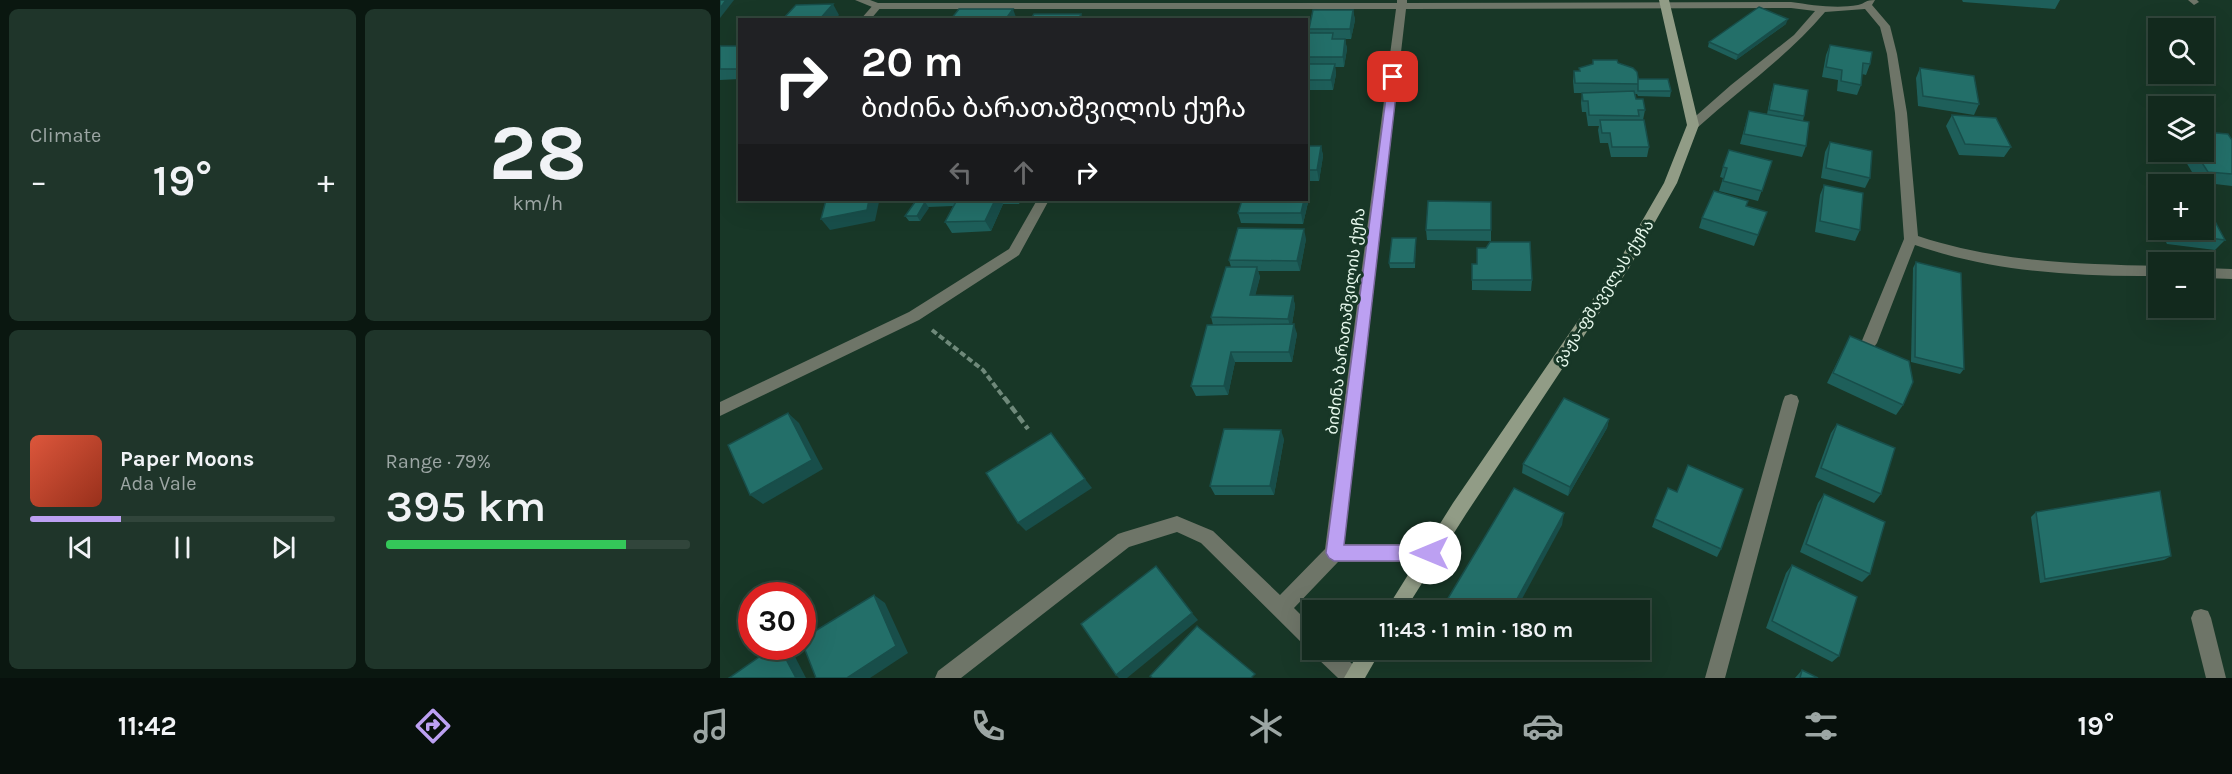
<!DOCTYPE html>
<html lang="en">
<head>
<meta charset="utf-8">
<style>
	:root { --surface:#12291d; --page:#1f352a; --text:#f1f3f6; --muted:#9ca6a4; --line:#31453b; --accent:#bca0f2 }
	body { margin:0; font-family:Karla,"Noto Sans Georgian",sans-serif; background:var(--page); color:var(--text); height:100vh; display:flex; flex-direction:column; font-size:22px; white-space:nowrap }
	* { box-sizing:border-box; margin:0 }
	p { font-size:20px; color:var(--muted) }
	.icon { flex:none; width:33px; height:33px; fill:none; stroke:currentColor; stroke-width:2; stroke-linecap:round; stroke-linejoin:round }
	.map { position:relative; flex:1; overflow:hidden }
	.sheet { display:flex; flex-direction:column; gap:9px; padding:9px; background:#0a1710; width:720px }
	.sheet>* { flex:none }
	.hud { position:absolute; left:18px; top:18px; width:570px; height:183px; border-radius:0px; box-shadow:0 6px 24px #0002,0 0 0 2px var(--line); background:#202124; color:#fff; overflow:hidden }
	.controls { position:absolute; left:1428px; top:18px; display:grid; gap:12px }
	.controls a { display:grid; place-items:center; width:66px; height:66px; border-radius:0px; background:var(--surface); box-shadow:0 6px 24px #0002,0 0 0 2px var(--line); font-size:30px }
	.speed { position:absolute; left:18px; top:582px; display:flex; gap:12px; font-size:30px; font-weight:700; text-align:center }
	.speed>* { display:grid; place-content:center; width:78px; height:78px; border-radius:50%; background:var(--surface); box-shadow:0 6px 24px #0002,0 0 0 2px var(--line); line-height:1 }
	.speed .limit { border:9px solid #d22; background:#fff; color:#111 }
	.pin { position:absolute; display:grid; place-items:center; width:51px; height:51px; color:#fff; margin:-26px; border-radius:12px; box-shadow:0 3px 9px #0006 }
	.me { position:absolute; width:66px; margin:-33px; rotate:270deg; stroke-linejoin:round; filter:drop-shadow(0 0 4px #0008) }
	.turn { display:flex; align-items:center; gap:21px; height:126px; padding:0 24px; font-size:27px }
	.turn .icon { width:78px; height:78px; stroke-width:2.5 }
	.turn b { display:block; font-size:42px; line-height:51px }
	.lanes { display:flex; align-items:center; height:57px; padding:0 24px; background:#0003; justify-content:center; gap:30px; direction:ltr }
	.lanes .off { opacity:.35 }
	.big { font-size:45px; font-weight:600; line-height:1.1 }
	.sheet .card { flex:1; display:flex; flex-direction:column; justify-content:center; gap:9px; min-width:0; padding:0 21px; border-radius:9px; background:var(--page) }
	.sheet .dial { align-items:center; gap:0 }
	.dial b { font-size:78px; line-height:1 }
	.song { display:flex; align-items:center; gap:18px }
	.cover { width:72px; height:72px; border-radius:9px; background:linear-gradient(135deg,hsl(10 70% 55%),hsl(10 70% 35%)) }
	.played { height:6px; border-radius:3px; background:linear-gradient(90deg,var(--accent) 30%,var(--line) 30%) }
	.keys { display:flex; justify-content:space-around; direction:ltr }
	.heat { display:flex; justify-content:space-between; align-items:center; font-size:33px; direction:ltr }
	.charge { height:9px; border-radius:4px; background:linear-gradient(90deg,#34c759 79%,var(--line) 0) }
	.sheet .tiles { flex:1; display:grid; gap:9px; grid-template-columns:repeat(2,1fr) }
	.trip { position:absolute; left:582px; top:600px; width:348px; height:60px; border-radius:0px; background:var(--surface); box-shadow:0 6px 24px #0002,0 0 0 2px var(--line); font-weight:600; line-height:60px; text-align:center }
	.dock { display:flex; height:96px; justify-content:space-around; align-items:center; background:#07100c; color:var(--muted) }
	.dock .icon { width:42px; height:42px }
	.dock .on { color:var(--accent) }
	.dock b { font-size:27px; color:var(--text) }
	main { display:flex; flex:1; min-height:0 }
	.map>svg:first-child { display:block }
	.lines { fill:none; stroke-linecap:round; stroke-linejoin:round }
	.path-far1 { stroke:#6f897a; stroke-width:4; stroke-dasharray:6 3; stroke-linecap:butt }
	.path { stroke:#6f897a; stroke-width:4.5; stroke-dasharray:8 4; stroke-linecap:butt }
	.lane { fill:#6e7568; fill-rule:evenodd }
	.street { fill:#6e7568; fill-rule:evenodd }
	.secondary { fill:#919c86; fill-rule:evenodd }
	.wall { fill:#1e5f5a }
	.shaded-wall { fill:#184e4a }
	.building { fill:#236f69; stroke:#184e4a; stroke-width:1.5 }
	.route { fill:#bca0f2; stroke:#7a689d; stroke-width:1.5 }
	.labels { text-anchor:middle; stroke-width:6; stroke-linejoin:round; paint-order:stroke }
	.street-label { font-size:16px; fill:#e6f8ec; stroke:#183727 }
</style>
</head>
<body>
<main>
<section class="sheet">
<div class="tiles">
<div class="card"><p>Climate</p>
<div class="heat"><a>−</a><b class="big">19°</b><a>+</a></div>
</div>
<div class="card dial"><b>28</b><p>km/h</p></div>
<div class="card">
<div class="song"><i class="cover"></i><div><b>Paper Moons</b><p>Ada Vale</p></div></div>
<div class="played"></div>
<div class="keys"><svg class="icon" aria-label="previous" viewBox="0 0 24 24"><path d="M18 5L8 12l10 7zM5 5v14"/></svg><svg class="icon" aria-label="pause" viewBox="0 0 24 24"><path d="M8 5v14M16 5v14"/></svg><svg class="icon" aria-label="next" viewBox="0 0 24 24"><path d="M6 5l10 7-10 7zM19 5v14"/></svg></div>
</div>
<div class="card"><p>Range · 79%</p><b class="big">395 km</b><div class="charge"></div></div>
</div>
</section>
<div class="map">
<svg width="1512" height="678" viewBox="0 0 1512 678">
	<rect width="100%" height="100%" fill="#183727"/>
	<g class="lines">
		<!-- path-far1 -->
		<path class="path-far1" d="M 212,330 L 263,370 L 285,399"/>
		<!-- path -->
		<path class="path" d="M 284,397 L 308,429"/>
		<!-- lane -->
		<g class="lane">
			<path d="M 1468,0 L 1477,0 L 1479,2 L 1474,5 Z"/>
			<path d="M 154,4 L 162,6 L 150,20 L 140,20 Z"/>
		</g>
		<!-- street -->
		<g class="street">
			<path d="M 135,0 L 150,0 L 158,3 L 677,3 L 677,0 L 687,0 L 687,3 L 1071,2 C 1092,5 1116,9 1138,5 C 1146,3 1145,0 1155,0 L 1152,5 L 1170,26 L 1177,54 L 1187,113 L 1198,236 C 1276,262 1356,264 1438,266 L 1438,276 C 1357,277 1273,272 1195,245 L 1157,343 L 1154,347 L 1144,347 L 1141,343 L 1184,239 L 1175,113 L 1167,54 L 1160,27 L 1145,9 L 1105,12 C 1068,56 1020,89 977,128 L 969,128 L 969,122 L 1011,85 L 1074,35 L 1095,11 L 1071,8 L 686,9 L 624,544 L 709,544 L 715,547 L 718,553 L 715,559 L 709,562 L 618,562 L 574,608 L 592,626 L 592,649 L 585,646 L 481,543 L 457,532 L 409,547 L 241,678 L 215,678 L 218,671 L 398,534 L 404,532 L 457,516 L 493,531 L 560,595 L 605,549 L 676,9 L 157,9 Z"/>
			<path d="M 317,200 L 329,200 L 299,255 L 199,320 L 0,416 L 0,402 L 189,312 L 289,249 Z"/>
			<path d="M 1484,268 L 1512,269 L 1512,279 L 1484,278 Z"/>
			<path d="M 1071,394 L 1077,396 L 1079,401 L 1005,678 L 985,678 L 1063,401 L 1065,396 Z"/>
			<path d="M 1481,609 L 1488,611 L 1491,618 L 1506,678 L 1486,678 L 1471,618 L 1474,611 Z"/>
			<path d="M 593,650 L 617,650 L 640,671 L 643,678 L 618,678 L 596,657 Z"/>
		</g>
		<!-- secondary -->
		<g class="secondary">
			<path d="M 939,0 L 949,0 L 979,125 L 957,183 L 909,268 L 746,514 L 685,610 L 666,610 L 733,503 L 899,261 L 944,183 L 967,125 Z"/>
			<path d="M 640,650 L 661,650 L 645,678 L 624,678 Z"/>
		</g>
	</g>
	<!-- wall -->
	<g class="wall">
		<path d="M 1242,0 L 1340,0 L 1335,9 L 1243,2 Z"/>
		<path d="M 633,10 L 635,20 L 631,39 L 625,39 L 627,49 L 624,67 L 615,67 L 616,74 L 613,90 L 586,90 L 586,33 L 589,33 L 589,29 Z"/>
		<path d="M 1066,24 L 1016,60 L 988,47 L 989,42 Z"/>
		<path d="M 1110,45 L 1150,64 L 1146,75 L 1142,74 L 1141,85 L 1137,95 L 1117,91 L 1118,80 L 1102,77 L 1106,55 Z"/>
		<path d="M 0,46 L 20,46 L 20,79 L 0,80 Z"/>
		<path d="M 898,63 L 918,79 L 951,91 L 950,97 L 918,96 L 917,94 L 915,94 L 916,99 L 925,110 L 923,120 L 929,147 L 927,157 L 891,157 L 888,143 L 880,143 L 878,130 L 879,126 L 868,126 L 866,112 L 862,112 L 861,103 L 862,93 L 854,93 L 853,81 L 854,71 L 859,71 L 859,68 Z"/>
		<path d="M 1200,68 L 1259,104 L 1254,115 L 1198,106 L 1196,78 Z"/>
		<path d="M 1054,84 L 1084,116 L 1083,121 L 1086,146 L 1082,157 L 1020,144 L 1029,111 L 1047,114 L 1051,94 Z"/>
		<path d="M 1232,115 L 1291,147 L 1284,157 L 1239,155 L 1226,126 Z"/>
		<path d="M 1512,140 L 1512,186 L 1478,182 L 1460,152 L 1484,152 Z"/>
		<path d="M 1110,142 L 1150,178 L 1145,188 L 1101,178 L 1105,152 Z"/>
		<path d="M 586,146 L 601,146 L 603,156 L 599,181 L 586,181 Z"/>
		<path d="M 1052,161 L 1038,201 L 999,191 L 1003,178 L 1000,177 L 1003,167 Z"/>
		<path d="M 1104,185 L 1140,230 L 1135,241 L 1095,232 L 1100,195 Z"/>
		<path d="M 587,188 L 589,198 L 583,224 L 521,223 L 518,213 Z"/>
		<path d="M 1438,197 L 1438,226 L 1429,208 Z"/>
		<path d="M 191,200 L 301,200 L 299,204 L 283,204 L 271,231 L 232,233 L 225,222 L 233,206 L 208,207 L 200,221 L 189,221 L 185,216 L 194,204 Z"/>
		<path d="M 771,202 L 771,241 L 707,240 L 706,230 Z"/>
		<path d="M 1027,206 L 1047,212 L 1034,246 L 979,228 L 982,218 Z"/>
		<path d="M 1440,230 L 1484,230 L 1505,240 L 1495,250 L 1447,244 Z"/>
		<path d="M 696,238 L 695,268 L 670,268 L 669,263 Z"/>
		<path d="M 586,239 L 580,271 L 538,271 L 540,277 L 535,295 L 573,296 L 575,306 L 572,324 L 577,334 L 572,362 L 515,362 L 508,395 L 476,396 L 471,386 L 493,325 L 491,317 L 511,267 L 509,260 Z"/>
		<path d="M 1196,262 L 1244,369 L 1240,374 L 1191,362 L 1193,268 Z"/>
		<path d="M 752,264 L 812,280 L 811,291 L 752,290 Z"/>
		<path d="M 1130,336 L 1183,405 L 1176,415 L 1107,383 Z"/>
		<path d="M 889,419 L 887,428 L 848,496 L 802,473 L 803,464 Z"/>
		<path d="M 1117,424 L 1161,494 L 1154,503 L 1095,477 L 1111,433 Z"/>
		<path d="M 564,439 L 554,495 L 495,495 L 490,486 Z"/>
		<path d="M 1104,494 L 1150,574 L 1142,582 L 1080,552 L 1098,503 Z"/>
		<path d="M 1316,512 L 1451,556 L 1444,560 L 1320,583 L 1311,517 Z"/>
		<path d="M 935,519 L 1001,549 L 997,557 L 932,527 Z"/>
		<path d="M 1072,565 L 1119,656 L 1112,662 L 1046,628 L 1066,573 Z"/>
		<path d="M 746,650 L 774,650 L 768,662 Z"/>
		<path d="M 1082,670 L 1098,678 L 1075,678 Z"/>
	</g>
	<!-- shaded-wall -->
	<g class="shaded-wall">
		<path d="M 6,0 L 14,0 L 0,18 L 0,8 Z"/>
		<path d="M 113,4 L 119,15 L 115,20 L 99,20 Z"/>
		<path d="M 293,9 L 297,20 L 285,20 Z"/>
		<path d="M 633,10 L 635,20 L 631,39 L 630,29 Z"/>
		<path d="M 361,14 L 364,20 L 358,20 Z"/>
		<path d="M 1068,19 L 1066,24 L 1016,60 L 1018,55 Z"/>
		<path d="M 625,39 L 627,49 L 624,67 L 623,57 Z"/>
		<path d="M 615,64 L 616,74 L 613,90 L 611,80 Z"/>
		<path d="M 601,146 L 603,156 L 599,181 L 597,170 Z"/>
		<path d="M 587,188 L 589,198 L 583,224 L 581,213 L 584,200 L 586,200 Z"/>
		<path d="M 149,200 L 157,200 L 159,202 L 155,221 L 110,230 L 101,219 Z"/>
		<path d="M 275,200 L 280,200 L 283,204 L 271,231 L 265,221 Z"/>
		<path d="M 205,202 L 209,208 L 200,221 L 197,216 Z"/>
		<path d="M 584,229 L 586,239 L 580,271 L 577,261 Z"/>
		<path d="M 537,267 L 540,277 L 533,305 L 530,295 Z"/>
		<path d="M 573,296 L 575,306 L 571,329 L 568,319 Z"/>
		<path d="M 574,324 L 577,334 L 572,362 L 569,352 Z"/>
		<path d="M 511,352 L 515,362 L 508,395 L 504,386 Z"/>
		<path d="M 68,413 L 79,423 L 103,469 L 43,504 L 30,495 Z"/>
		<path d="M 889,419 L 887,428 L 848,496 L 850,487 Z"/>
		<path d="M 561,430 L 564,439 L 554,495 L 550,486 Z"/>
		<path d="M 365,479 L 372,488 L 306,531 L 298,523 Z"/>
		<path d="M 844,513 L 842,525 L 796,610 L 791,610 Z"/>
		<path d="M 154,595 L 165,603 L 188,653 L 150,678 L 127,678 Z"/>
		<path d="M 472,613 L 478,620 L 407,678 L 399,678 L 396,675 Z"/>
		<path d="M 59,646 L 63,646 L 72,651 L 86,678 L 76,678 Z"/>
		<path d="M 769,650 L 774,650 L 768,662 L 768,652 Z"/>
	</g>
	<!-- building -->
	<g class="building">
		<path d="M 0,0 L 6,0 L 0,8 Z"/>
		<path d="M 113,4 L 99,20 L 62,20 L 76,5 Z"/>
		<path d="M 1039,7 L 1068,19 L 1018,55 L 989,42 Z"/>
		<path d="M 239,9 L 293,9 L 285,20 L 231,19 Z"/>
		<path d="M 593,10 L 633,10 L 630,29 L 589,29 Z"/>
		<path d="M 314,14 L 361,14 L 358,20 L 310,20 Z"/>
		<path d="M 586,33 L 613,33 L 612,39 L 625,39 L 623,57 L 586,57 Z"/>
		<path d="M 1110,45 L 1152,52 L 1150,64 L 1143,63 L 1141,85 L 1121,81 L 1122,70 L 1106,67 Z"/>
		<path d="M 0,46 L 20,46 L 20,66 L 17,69 L 0,69 Z"/>
		<path d="M 873,60 L 897,60 L 898,63 L 913,68 L 917,72 L 919,84 L 855,83 L 854,71 L 860,71 L 859,68 L 873,64 Z"/>
		<path d="M 586,64 L 615,64 L 611,80 L 586,80 Z"/>
		<path d="M 1200,68 L 1254,76 L 1259,104 L 1203,96 Z"/>
		<path d="M 918,79 L 948,79 L 951,91 L 918,91 Z"/>
		<path d="M 1054,84 L 1088,90 L 1084,116 L 1049,110 Z"/>
		<path d="M 914,91 L 916,99 L 923,99 L 925,110 L 918,110 L 919,116 L 869,115 L 868,101 L 863,101 L 862,93 Z"/>
		<path d="M 1029,111 L 1089,122 L 1086,146 L 1024,134 Z"/>
		<path d="M 1232,115 L 1276,118 L 1291,147 L 1245,144 Z"/>
		<path d="M 880,120 L 924,120 L 929,147 L 892,147 L 890,133 L 882,133 Z"/>
		<path d="M 1484,132 L 1508,134 L 1512,140 L 1512,174 L 1488,172 L 1475,152 L 1484,152 Z"/>
		<path d="M 1110,142 L 1152,151 L 1150,178 L 1106,168 Z"/>
		<path d="M 586,146 L 601,146 L 597,170 L 586,170 Z"/>
		<path d="M 1009,150 L 1052,161 L 1042,191 L 1003,181 L 1007,168 L 1003,167 Z"/>
		<path d="M 1104,185 L 1143,193 L 1140,230 L 1100,221 Z"/>
		<path d="M 994,191 L 1028,201 L 1026,206 L 1047,212 L 1038,235 L 982,218 Z"/>
		<path d="M 106,200 L 149,200 L 147,210 L 101,219 Z"/>
		<path d="M 237,200 L 275,200 L 265,221 L 225,222 Z"/>
		<path d="M 522,200 L 584,200 L 581,213 L 518,213 Z"/>
		<path d="M 708,201 L 771,202 L 771,230 L 706,230 Z"/>
		<path d="M 195,202 L 205,202 L 197,216 L 185,216 Z"/>
		<path d="M 1484,202 L 1485,203 L 1505,240 L 1457,234 L 1455,230 L 1484,230 Z"/>
		<path d="M 518,228 L 584,229 L 577,261 L 509,260 Z"/>
		<path d="M 672,238 L 696,238 L 694,263 L 669,263 Z"/>
		<path d="M 770,242 L 810,242 L 812,280 L 752,280 L 752,264 L 757,264 L 757,248 L 766,248 Z"/>
		<path d="M 1196,262 L 1241,273 L 1244,369 L 1195,357 Z"/>
		<path d="M 506,267 L 537,267 L 530,295 L 573,296 L 568,319 L 491,317 Z"/>
		<path d="M 574,324 L 569,352 L 511,352 L 504,386 L 471,386 L 487,325 Z"/>
		<path d="M 1130,336 L 1189,361 L 1193,382 L 1183,405 L 1113,373 Z"/>
		<path d="M 844,398 L 889,419 L 850,487 L 803,464 Z"/>
		<path d="M 68,413 L 92,460 L 30,495 L 8,445 Z"/>
		<path d="M 1117,424 L 1175,448 L 1161,494 L 1101,468 Z"/>
		<path d="M 504,429 L 561,430 L 550,486 L 490,486 Z"/>
		<path d="M 331,433 L 365,479 L 298,523 L 266,473 Z"/>
		<path d="M 968,465 L 1023,489 L 1001,549 L 935,519 L 948,488 L 957,492 Z"/>
		<path d="M 794,488 L 844,513 L 791,610 L 721,610 Z"/>
		<path d="M 1440,491 L 1451,556 L 1325,579 L 1316,512 Z"/>
		<path d="M 1104,494 L 1165,522 L 1150,574 L 1086,544 Z"/>
		<path d="M 1072,565 L 1137,597 L 1119,656 L 1052,621 Z"/>
		<path d="M 436,566 L 472,613 L 396,675 L 361,624 Z"/>
		<path d="M 154,595 L 176,646 L 127,678 L 96,678 L 82,642 L 82,639 Z"/>
		<path d="M 477,626 L 535,674 L 531,678 L 433,678 L 430,676 Z"/>
		<path d="M 55,646 L 59,646 L 76,678 L 9,678 Z"/>
		<path d="M 1082,670 L 1098,678 L 1080,678 Z"/>
	</g>
	<!-- route -->
	<path class="route" d="M 669,75 L 678,77 L 624,545 L 710,545 L 715,547 L 718,553 L 715,558 L 710,561 L 614,561 L 609,558 L 606,553 Z"/>
	<g class="labels">
		<!-- street labels -->
		<g class="street-label">
			<text transform="translate(883 292) rotate(-57)" y="6">ვაჟა-ფშაველას ქუჩა</text>
			<text transform="translate(625 321) rotate(-83)" y="6">ბიძინა ბარათაშვილის ქუჩა</text>
		</g>
	</g>
</svg>
<div class="controls">
<a><svg class="icon" aria-label="search" viewBox="0 0 24 24"><circle cx="10" cy="10" r="6"/><path d="M15 15l6 6"/></svg></a>
<a><svg class="icon" aria-label="layers" viewBox="0 0 24 24"><path d="M12 4l9 5-9 5-9-5zM3 14l9 5 9-5"/></svg></a>
<a>+</a>
<a>−</a>
</div>
<div class="speed"><div class="limit">30</div></div>
<div class="pin" style="left:673px;top:77px;background:#d93025"><svg class="icon" aria-label="arrive" viewBox="0 0 24 24"><path d="M6 21V4h12l-3 4 3 4H6"/></svg></div>
<svg class="me" style="left:710px;top:553px" viewBox="-20 -20 40 40"><circle r="19" fill="#fff"/><path d="M0-13L10 11 0 6-10 11z" fill="#bca0f2"/></svg>
<div class="trip">11:43 · 1 min · 180 m</div>
<div class="hud">
<div class="turn"><svg class="icon" aria-label="right" viewBox="0 0 24 24"><path d="M7 20v-9h11M14 6l5 5-5 5"/></svg><div><b>20 m</b>ბიძინა ბარათაშვილის ქუჩა</div></div>
<div class="lanes"><svg class="icon off" aria-label="left" viewBox="0 0 24 24"><path d="M17 20v-9H6M10 6l-5 5 5 5"/></svg><svg class="icon off" aria-label="ahead" viewBox="0 0 24 24"><path d="M12 20V5M6 11l6-6 6 6"/></svg><svg class="icon" aria-label="right" viewBox="0 0 24 24"><path d="M7 20v-9h11M14 6l5 5-5 5"/></svg></div>
</div>
</div>
</main>
<nav class="dock">
<b>11:42</b>
<svg class="icon on" aria-label="directions" viewBox="0 0 24 24"><path d="M12 3l9 9-9 9-9-9zM9 14v-3h6M13 9l2 2-2 2"/></svg>
<svg class="icon" aria-label="music" viewBox="0 0 24 24"><path d="M9 18V5l10-2v13"/><circle cx="6" cy="18" r="3"/><circle cx="16" cy="16" r="3"/></svg>
<svg class="icon" aria-label="phone" viewBox="0 0 24 24"><path d="M5 4h4l2 5-3 2q2 4 5 5l2-3 5 2v4C11 20 4 13 5 4z"/></svg>
<svg class="icon" aria-label="climate" viewBox="0 0 24 24"><path d="M12 3v18M4 7l16 10M4 17L20 7"/></svg>
<svg class="icon" aria-label="car" viewBox="0 0 24 24"><path d="M5 17H2v-5l4-1 3-4h7l3 4 3 1v5h-3M9 17h6M6 11h13"/><circle cx="7" cy="17" r="2"/><circle cx="17" cy="17" r="2"/></svg>
<svg class="icon" aria-label="filters" viewBox="0 0 24 24"><path d="M4 7h16M4 17h16"/><circle cx="9" cy="7" r="2"/><circle cx="15" cy="17" r="2"/></svg>
<b>19°</b>
</nav>
</body>
</html>
